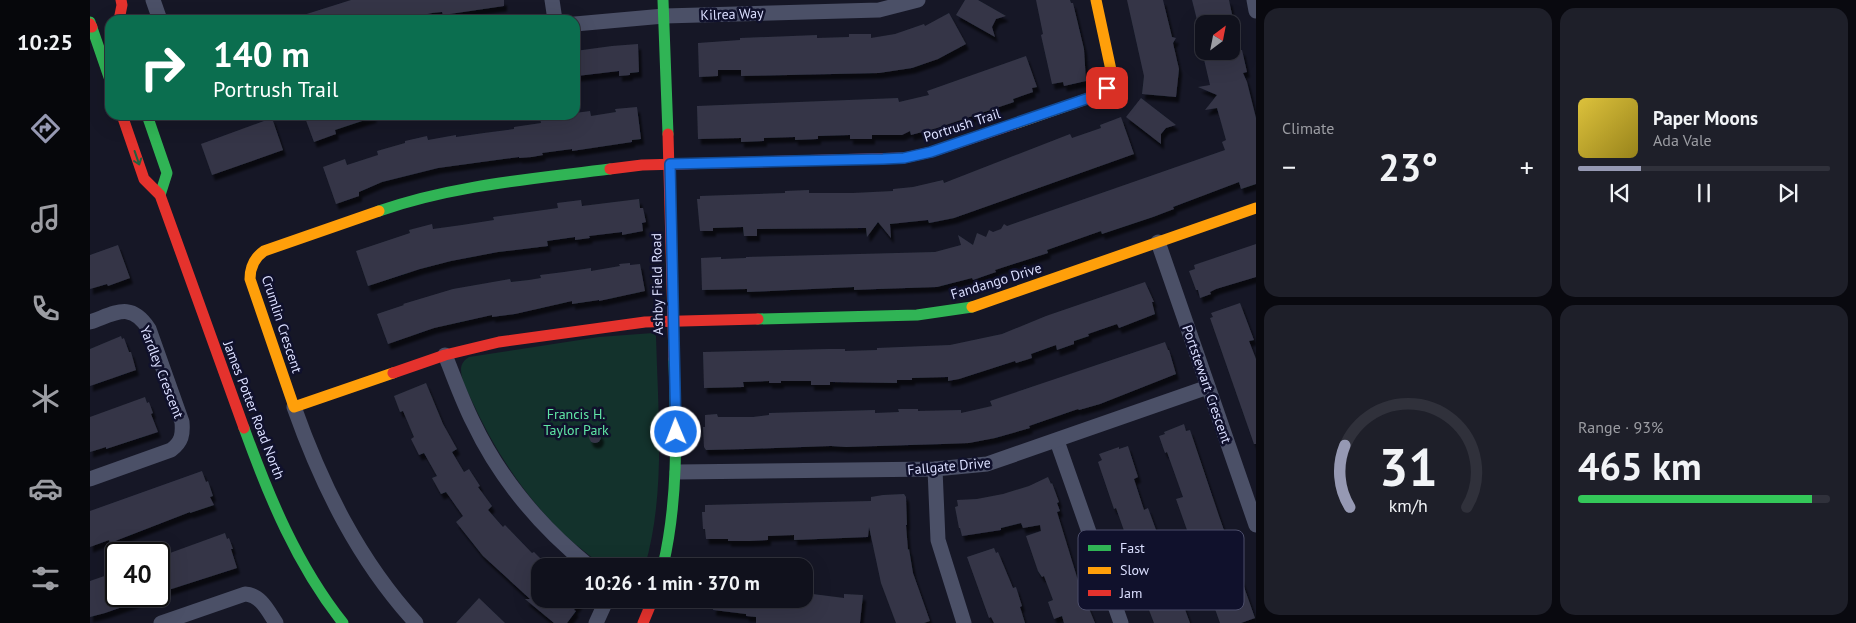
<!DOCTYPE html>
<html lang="en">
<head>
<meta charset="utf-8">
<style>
	:root { --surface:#10111c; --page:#1e1f29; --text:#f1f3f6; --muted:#9c9da3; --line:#30313b; --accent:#9699b3 }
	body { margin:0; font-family:"PT Sans",sans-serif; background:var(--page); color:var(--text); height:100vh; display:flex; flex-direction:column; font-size:19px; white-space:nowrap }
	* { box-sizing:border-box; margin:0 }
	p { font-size:16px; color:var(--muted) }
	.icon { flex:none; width:28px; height:28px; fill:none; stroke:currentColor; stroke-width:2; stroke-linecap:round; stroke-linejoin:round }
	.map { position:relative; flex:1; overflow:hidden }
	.drawer { display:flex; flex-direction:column; gap:8px; padding:8px; background:#09090f; width:600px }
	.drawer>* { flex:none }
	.banner { position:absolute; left:15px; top:15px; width:475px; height:105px; border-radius:15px; box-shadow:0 5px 20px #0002,0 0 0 1px var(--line); background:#0b6e4f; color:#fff; overflow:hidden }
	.needle { width:32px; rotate:32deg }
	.tools { position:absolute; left:1105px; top:15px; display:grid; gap:10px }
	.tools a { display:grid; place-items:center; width:45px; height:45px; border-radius:10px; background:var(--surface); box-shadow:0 5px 20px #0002,0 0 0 1px var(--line); font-size:25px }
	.speed { position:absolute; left:15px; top:542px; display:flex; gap:10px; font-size:25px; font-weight:700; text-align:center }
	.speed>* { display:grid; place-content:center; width:65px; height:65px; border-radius:50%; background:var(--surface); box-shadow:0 5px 20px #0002,0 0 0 1px var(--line); line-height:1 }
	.speed .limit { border:2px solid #111; border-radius:8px; background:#fff; color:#111 }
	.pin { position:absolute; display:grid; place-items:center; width:42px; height:42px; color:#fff; margin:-21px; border-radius:10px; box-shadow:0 2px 8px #0006 }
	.me { position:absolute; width:55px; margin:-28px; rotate:359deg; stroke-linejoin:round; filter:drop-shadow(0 0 4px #0008) }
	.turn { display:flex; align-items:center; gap:18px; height:105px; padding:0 25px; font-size:22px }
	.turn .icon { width:65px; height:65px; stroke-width:2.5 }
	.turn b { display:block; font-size:35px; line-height:42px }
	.big { font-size:38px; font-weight:600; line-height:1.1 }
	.drawer .widget { flex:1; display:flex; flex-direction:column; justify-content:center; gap:8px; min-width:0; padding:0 18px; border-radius:15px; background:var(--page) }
	.drawer .dial { align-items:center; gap:0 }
	.dial svg { height:130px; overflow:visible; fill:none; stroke:var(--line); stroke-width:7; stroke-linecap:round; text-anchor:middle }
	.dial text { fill:var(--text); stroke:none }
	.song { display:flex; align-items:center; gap:15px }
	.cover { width:60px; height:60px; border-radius:8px; background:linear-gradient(135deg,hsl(50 70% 55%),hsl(50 70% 35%)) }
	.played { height:5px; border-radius:2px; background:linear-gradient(90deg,var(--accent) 25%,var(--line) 25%) }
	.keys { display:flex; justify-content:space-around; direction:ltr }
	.heat { display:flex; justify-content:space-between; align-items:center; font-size:28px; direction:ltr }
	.charge { height:8px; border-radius:4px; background:linear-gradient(90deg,#34c759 93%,var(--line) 0) }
	.drawer .tiles { flex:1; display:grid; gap:8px; grid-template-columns:repeat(2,1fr) }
	.trip { position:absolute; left:441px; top:558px; width:282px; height:50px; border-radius:15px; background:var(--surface); box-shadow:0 5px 20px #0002,0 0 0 1px var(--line); font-weight:600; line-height:50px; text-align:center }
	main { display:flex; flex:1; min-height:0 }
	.tabs { display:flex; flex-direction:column; width:90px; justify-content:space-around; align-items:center; background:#06070b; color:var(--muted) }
	.tabs .icon { width:35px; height:35px }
	.tabs .selected { color:var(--accent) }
	.tabs b { font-size:22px; color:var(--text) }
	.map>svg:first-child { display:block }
	.green { fill:#13322c }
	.building { fill:#343647; filter:url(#shadow) }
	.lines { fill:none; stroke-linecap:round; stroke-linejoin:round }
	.street { stroke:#4b5067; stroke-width:15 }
	.fast { stroke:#30b455; stroke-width:11 }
	.slow { stroke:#ff9f0a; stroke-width:11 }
	.jam { stroke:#e5322d; stroke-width:11 }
	.oneway { stroke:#206240 }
	.route-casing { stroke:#114b97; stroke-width:12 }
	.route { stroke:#1a73e8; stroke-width:9 }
	.labels { text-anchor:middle; stroke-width:5; stroke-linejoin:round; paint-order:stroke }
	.street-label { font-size:14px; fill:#dbdfff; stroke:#10112c }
	.park-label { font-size:14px; fill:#60e6a6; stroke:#10112c }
	.key { fill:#10112c; stroke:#4d4f6b; stroke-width:1 }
	.key-label { font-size:14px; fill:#dbdfff }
</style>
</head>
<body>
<main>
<nav class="tabs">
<b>10:25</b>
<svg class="icon selected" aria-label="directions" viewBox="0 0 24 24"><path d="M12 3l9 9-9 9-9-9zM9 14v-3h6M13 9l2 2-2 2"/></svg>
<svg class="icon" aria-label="music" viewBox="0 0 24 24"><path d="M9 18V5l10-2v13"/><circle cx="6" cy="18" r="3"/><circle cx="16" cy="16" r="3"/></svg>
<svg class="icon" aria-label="phone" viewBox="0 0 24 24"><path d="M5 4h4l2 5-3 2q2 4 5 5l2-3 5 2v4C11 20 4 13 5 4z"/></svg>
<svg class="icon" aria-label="climate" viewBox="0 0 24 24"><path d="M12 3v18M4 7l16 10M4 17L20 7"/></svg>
<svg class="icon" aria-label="car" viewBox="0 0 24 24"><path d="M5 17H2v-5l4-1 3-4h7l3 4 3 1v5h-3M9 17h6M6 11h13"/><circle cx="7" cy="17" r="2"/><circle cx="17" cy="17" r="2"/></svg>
<svg class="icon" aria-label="filters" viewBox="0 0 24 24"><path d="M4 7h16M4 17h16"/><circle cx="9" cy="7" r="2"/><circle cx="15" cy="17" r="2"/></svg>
</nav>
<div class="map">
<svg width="1166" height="623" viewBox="0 0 1166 623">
	<defs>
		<filter id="shadow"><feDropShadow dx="3" dy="5.5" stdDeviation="1" flood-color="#0009"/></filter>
	</defs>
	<rect width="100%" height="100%" fill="#161726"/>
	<!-- green -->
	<path class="green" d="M 563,333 L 566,336 C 568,413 576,492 555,566 L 513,566 C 495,552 476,538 461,521 C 427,485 401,443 381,399 C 377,391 371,379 371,370 C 371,364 374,360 379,357 L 509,337 Z"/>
	<!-- building -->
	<g class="building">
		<path d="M 261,0 L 414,0 L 414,6 L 353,15 L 352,12 L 342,13 L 311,20 L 204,20 L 204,18 Z"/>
		<path d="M 875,0 L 888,0 L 916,16 L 906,19 L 902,27 L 905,37 L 866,15 Z"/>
		<path d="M 946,0 L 980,0 L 981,3 L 983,3 L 994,49 L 996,81 L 974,86 L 973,82 L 962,84 L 951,35 L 953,34 Z"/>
		<path d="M 1037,0 L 1073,0 L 1082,37 L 1086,38 L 1083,43 L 1089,69 L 1086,97 L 1052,94 L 1054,76 Z"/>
		<path d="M 1102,0 L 1139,0 L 1143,19 L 1123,24 L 1108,24 Z"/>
		<path d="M 859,13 L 876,44 L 848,59 L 822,68 L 789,73 L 651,76 L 651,70 L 628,70 L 628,76 L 609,77 L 608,43 L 650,40 L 650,38 L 727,35 L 727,38 L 759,37 L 759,34 L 781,34 L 781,38 L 805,34 L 834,24 L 835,26 Z"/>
		<path d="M 548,44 L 549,72 L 540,73 L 540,75 L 529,76 L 529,71 L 487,76 L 486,70 L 485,70 L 485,51 L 522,46 Z"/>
		<path d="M 1152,50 L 1157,72 L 1153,73 L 1157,82 L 1166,118 L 1166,184 L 1151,189 L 1149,182 L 1083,207 L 1084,209 L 1063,217 L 1012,234 L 1011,231 L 957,250 L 958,253 L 905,270 L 906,272 L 883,280 L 882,278 L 847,287 L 788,289 L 764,290 L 764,287 L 657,292 L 657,289 L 612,290 L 611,258 L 631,257 L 631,259 L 656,258 L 656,257 L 845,252 L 871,245 L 868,235 L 883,245 L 887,233 L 896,237 L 899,230 L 903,232 L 911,229 L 914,224 L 917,226 L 1135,150 L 1132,142 L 1136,140 L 1127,108 L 1115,110 L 1127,95 L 1108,87 L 1120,85 L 1112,51 Z"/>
		<path d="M 936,56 L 947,87 L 942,88 L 943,92 L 923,99 L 924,102 L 847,128 L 821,135 L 820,131 L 812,135 L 782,135 L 782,139 L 760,139 L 760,135 L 728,136 L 728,139 L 705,140 L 705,137 L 674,138 L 674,141 L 651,142 L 651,138 L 608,139 L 607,106 L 808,98 L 809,102 L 839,95 L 837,91 Z"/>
		<path d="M 1051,98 L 1086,125 L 1076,128 L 1071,134 L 1071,144 L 1036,117 Z"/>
		<path d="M 547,107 L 551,139 L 542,140 L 542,142 L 482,151 L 482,149 L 452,153 L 453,155 L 442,157 L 429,158 L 429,157 L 348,168 L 292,182 L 269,192 L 269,196 L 246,204 L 233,167 L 255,159 L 257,165 L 288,155 L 287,151 L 315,143 L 315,141 L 337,136 L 338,140 L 366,135 L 366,137 L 394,133 L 424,129 L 424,127 L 451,123 L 450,118 L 485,115 L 485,113 L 500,111 L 501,116 L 526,112 L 525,109 Z"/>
		<path d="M 214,115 L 283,115 L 284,117 L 245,130 L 246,134 L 224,142 Z"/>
		<path d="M 1031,117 L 1044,154 L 864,218 L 839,223 L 838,220 L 800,224 L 801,238 L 788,222 L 777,237 L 776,228 L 667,229 L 667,236 L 654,236 L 653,227 L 623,228 L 623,231 L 610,231 L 607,199 L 610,199 L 610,196 L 695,193 L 695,191 L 719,190 L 719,193 L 763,193 L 803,191 L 803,189 L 823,187 L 853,180 L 854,183 L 980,134 L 982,138 L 1011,128 L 1010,125 Z"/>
		<path d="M 182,118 L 193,150 L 122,175 L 111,144 Z"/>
		<path d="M 549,199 L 550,208 L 553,208 L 556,222 L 552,223 L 553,231 L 532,235 L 532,232 L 499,236 L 500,238 L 485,240 L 485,237 L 457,241 L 458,246 L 408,252 L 361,261 L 330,269 L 278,286 L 266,251 L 320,233 L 319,230 L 342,224 L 343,229 L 372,225 L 404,220 L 403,217 L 468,208 L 467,203 L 491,200 L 492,206 Z"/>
		<path d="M 1166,244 L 1166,277 L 1126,289 L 1120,292 L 1121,294 L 1110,298 L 1108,290 L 1106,290 L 1099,271 L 1105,269 L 1104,265 Z"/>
		<path d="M 28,245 L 40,278 L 18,286 L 17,284 L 0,289 L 0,255 Z"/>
		<path d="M 540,263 L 540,265 L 550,264 L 555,291 L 509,301 L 509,300 L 482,304 L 482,301 L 425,314 L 402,317 L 402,315 L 344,328 L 298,344 L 287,314 L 314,305 L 313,304 L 363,289 L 420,279 L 421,282 L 439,280 L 451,278 L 450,275 L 474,272 L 501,268 L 501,271 L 530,266 L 529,264 Z"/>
		<path d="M 1055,282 L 1064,302 L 1062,302 L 1065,314 L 1029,328 L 1027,324 L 998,334 L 999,336 L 984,341 L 984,344 L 967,350 L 966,345 L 941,354 L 942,358 L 926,363 L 925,361 L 869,379 L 858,381 L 858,377 L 822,378 L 822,380 L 807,380 L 807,383 L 740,382 L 740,385 L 721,385 L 721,381 L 691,381 L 691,383 L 679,383 L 679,381 L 653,382 L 654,387 L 614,388 L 613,352 L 739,349 L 755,349 L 755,351 L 787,350 L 787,348 L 860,345 L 912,334 L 956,316 Z"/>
		<path d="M 1150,303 L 1164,340 L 1159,341 L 1166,359 L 1166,444 L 1164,444 L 1120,318 L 1123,317 L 1121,313 Z"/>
		<path d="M 31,336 L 32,339 L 34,338 L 39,352 L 41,352 L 46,370 L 0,386 L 0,349 Z"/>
		<path d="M 1075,342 L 1078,350 L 1079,350 L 1086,374 L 1010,404 L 989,410 L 988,409 L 939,426 L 940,428 L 905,438 L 879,443 L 853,444 L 756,447 L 741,446 L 657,449 L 616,450 L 614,447 L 613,427 L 615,427 L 615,415 L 627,414 L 628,417 L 663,417 L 679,415 L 679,413 L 785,410 L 785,413 L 809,412 L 808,409 L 828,409 L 828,411 L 871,410 L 871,413 L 902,406 L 900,401 Z"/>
		<path d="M 336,383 L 353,424 L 367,449 L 362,452 L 374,472 L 379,469 L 390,486 L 388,487 L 402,506 L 398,510 L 413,527 L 415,525 L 442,553 L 444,552 L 450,558 L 450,599 L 492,599 L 484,610 L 486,611 L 477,623 L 464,623 L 435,599 L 440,599 L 393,556 L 366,522 L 373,516 L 356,492 L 351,494 L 342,478 L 347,476 L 334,453 L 329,455 L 321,439 L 324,437 L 313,411 L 310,412 L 304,396 Z"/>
		<path d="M 55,397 L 57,403 L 59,402 L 63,413 L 61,414 L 68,432 L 16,449 L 16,447 L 0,452 L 0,417 Z"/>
		<path d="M 1094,424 L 1096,431 L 1100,430 L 1129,516 L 1165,618 L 1151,623 L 1130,623 L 1086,499 L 1093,497 L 1077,452 L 1075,453 L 1069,436 L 1075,434 L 1074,432 Z"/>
		<circle cx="505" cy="437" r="6"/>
		<path d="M 1038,446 L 1048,477 L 1044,479 L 1054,510 L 1058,508 L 1100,623 L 1064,623 L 1044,571 L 1035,544 L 1038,542 L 1026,508 L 1024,509 L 1008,462 L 1012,460 L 1009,454 L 1029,447 L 1029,449 Z"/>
		<path d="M 112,471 L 116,482 L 118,481 L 123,496 L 120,497 L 124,505 L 100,513 L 100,512 L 20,543 L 19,540 L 0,547 L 0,511 Z"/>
		<path d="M 958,477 L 961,484 L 962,483 L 969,502 L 967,503 L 970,511 L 967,512 L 990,587 L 1005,623 L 974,623 L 972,616 L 964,619 L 958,602 L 963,600 L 954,576 L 952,577 L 948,571 L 936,536 L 951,531 L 950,525 L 933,528 L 931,523 L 911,528 L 911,530 L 872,536 L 870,528 L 869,528 L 865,507 L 868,506 L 867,500 L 887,499 L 913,494 L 939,486 Z"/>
		<path d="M 814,494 L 816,497 L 817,525 L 816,525 L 818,550 L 819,549 L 823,573 L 840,621 L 834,623 L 806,623 L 791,583 L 779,527 L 778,537 L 704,540 L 704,535 L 678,536 L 678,540 L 659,541 L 638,541 L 638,539 L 616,539 L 615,529 L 613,529 L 612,512 L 615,512 L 615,505 L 781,501 L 781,497 L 793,495 Z"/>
		<path d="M 135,533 L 137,539 L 139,538 L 143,549 L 141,549 L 147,568 L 69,593 L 69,557 Z"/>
		<path d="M 904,548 L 906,553 L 908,552 L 923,588 L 926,587 L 932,606 L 930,607 L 935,623 L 904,623 L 901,617 L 899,618 L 877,557 Z"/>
		<path d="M 26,572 L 26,596 L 58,598 L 15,613 L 0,617 L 0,581 Z"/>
		<path d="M 715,593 L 754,598 L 754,594 L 773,595 L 770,623 L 666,623 L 666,617 L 656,616 L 656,614 L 623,610 L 624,599 L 715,599 Z"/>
		<path d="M 389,598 L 415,623 L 366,623 Z"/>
	</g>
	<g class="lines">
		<!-- street -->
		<g class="street">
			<path d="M 63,0 L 70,20"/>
			<path d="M 462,0 L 465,20"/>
			<path d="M 1164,0 L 1166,11"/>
			<path d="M 485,24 L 574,16 L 789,10 L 828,0"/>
			<path d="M 1068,242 L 1166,525"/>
			<path d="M 0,322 C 26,313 41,301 59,329 L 92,422 C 93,434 92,442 81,450 L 0,479"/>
			<path d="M 355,355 C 364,377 372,400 383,422 C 410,479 451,527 499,566"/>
			<path d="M 204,407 C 232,486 269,561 326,623"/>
			<path d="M 967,441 L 1031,623"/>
			<path d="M 845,469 L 848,540 L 874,623"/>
			<path d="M 587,472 L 845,469 L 897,464 L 1118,387"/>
			<path d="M 71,623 L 155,594 C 171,595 178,611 186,623"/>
			<path d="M 506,623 L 517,599"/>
		</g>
		<!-- fast -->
		<g class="fast">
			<path d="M 573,0 L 578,134"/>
			<path d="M 0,22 L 20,80"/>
			<path d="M 57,115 L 77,173 L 70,195"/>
			<path d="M 289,211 C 363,185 443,179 520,169"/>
			<path d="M 668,319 L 827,315 L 882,307"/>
			<path d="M 154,428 C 179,497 207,565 253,623"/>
			<path d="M 573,566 C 589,497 586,429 584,359"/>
		</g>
		<!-- slow -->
		<g class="slow">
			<path d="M 924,124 L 1002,97 L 1016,87 L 1021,70 L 1006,0"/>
			<path d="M 289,211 L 174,251 C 164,258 160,267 160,279 L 204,407 L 303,373"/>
			<path d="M 882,307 L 1166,208"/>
		</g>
		<!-- jam -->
		<g class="jam">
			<path d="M 29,20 L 32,5 L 31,0"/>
			<path d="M 0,24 L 2,27"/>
			<path d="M 32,115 L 54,179 L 70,195 L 154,428"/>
			<path d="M 578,134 L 584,359"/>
			<path d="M 520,169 L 552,165 L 814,158 L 841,152 L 924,124"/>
			<path d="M 303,373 L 355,355 L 409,342 L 555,322 L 668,319"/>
			<path d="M 553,623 L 563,599"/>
		</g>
	</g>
	<!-- one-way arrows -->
	<defs><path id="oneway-shaft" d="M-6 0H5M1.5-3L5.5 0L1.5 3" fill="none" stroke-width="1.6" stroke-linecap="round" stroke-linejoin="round" transform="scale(1.25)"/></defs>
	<use class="oneway" href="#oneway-shaft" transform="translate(47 158) rotate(71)"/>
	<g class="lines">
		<defs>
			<path id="route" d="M 586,432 L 580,164 L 793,159 L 814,158 L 841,152 L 1002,97 L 1017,88"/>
		</defs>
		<!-- route casing -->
		<use href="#route" class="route-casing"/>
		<!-- route -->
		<use href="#route" class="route"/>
	</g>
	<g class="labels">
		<!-- street labels -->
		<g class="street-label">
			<text transform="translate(642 14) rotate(-2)" y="5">Kilrea Way</text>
			<text transform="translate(872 125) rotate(-18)" y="5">Portrush Trail</text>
			<text transform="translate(906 281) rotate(-17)" y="5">Fandango Drive</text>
			<text transform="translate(567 284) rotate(-91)" y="5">Ashby Field Road</text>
			<text transform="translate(192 324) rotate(72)" y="5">Crumlin Crescent</text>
			<text transform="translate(72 372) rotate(69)" y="5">Yardley Crescent</text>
			<text transform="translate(1117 384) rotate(71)" y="5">Portstewart Crescent</text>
			<text transform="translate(164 410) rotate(69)" y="5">James Potter Road North</text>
			<text transform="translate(859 466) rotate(-5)" y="5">Fallgate Drive</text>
		</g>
		<!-- park labels -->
		<g class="park-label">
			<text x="486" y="419">Francis H.<tspan x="486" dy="16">Taylor Park</tspan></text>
		</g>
	</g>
	<!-- legend -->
	<rect x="988" y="530" width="166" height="80" rx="8" class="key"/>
	<rect x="998" y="545" width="23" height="6" fill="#30b455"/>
	<rect x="998" y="567" width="23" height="7" fill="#ff9f0a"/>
	<rect x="998" y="590" width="23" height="6" fill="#e5322d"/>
	<g class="key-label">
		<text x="1030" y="553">Fast</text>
		<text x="1030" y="575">Slow</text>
		<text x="1030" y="598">Jam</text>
	</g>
</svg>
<div class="tools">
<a><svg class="needle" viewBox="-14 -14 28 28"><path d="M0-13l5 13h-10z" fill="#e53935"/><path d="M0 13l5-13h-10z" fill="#9c9da3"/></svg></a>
</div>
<div class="speed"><div class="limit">40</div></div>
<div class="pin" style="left:1017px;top:88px;background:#d93025"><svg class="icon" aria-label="arrive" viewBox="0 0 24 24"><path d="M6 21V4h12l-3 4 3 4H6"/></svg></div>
<svg class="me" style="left:586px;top:432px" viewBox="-20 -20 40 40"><circle r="17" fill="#1a73e8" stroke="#fff" stroke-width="3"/><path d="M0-11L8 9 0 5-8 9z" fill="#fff"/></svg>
<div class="trip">10:26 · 1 min · 370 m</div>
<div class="banner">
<div class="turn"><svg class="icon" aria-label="right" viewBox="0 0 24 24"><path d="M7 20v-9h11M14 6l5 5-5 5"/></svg><div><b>140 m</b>Portrush Trail</div></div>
</div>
</div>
<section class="drawer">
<div class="tiles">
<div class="widget"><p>Climate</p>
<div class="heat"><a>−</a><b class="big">23°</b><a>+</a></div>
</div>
<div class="widget">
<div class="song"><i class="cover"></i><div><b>Paper Moons</b><p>Ada Vale</p></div></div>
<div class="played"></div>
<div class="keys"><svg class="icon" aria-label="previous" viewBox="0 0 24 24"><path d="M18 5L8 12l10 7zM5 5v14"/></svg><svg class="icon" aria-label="pause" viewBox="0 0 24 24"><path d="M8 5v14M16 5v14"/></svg><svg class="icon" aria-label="next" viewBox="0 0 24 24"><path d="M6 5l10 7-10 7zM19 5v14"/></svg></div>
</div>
<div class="widget dial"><svg viewBox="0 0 100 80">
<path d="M14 69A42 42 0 1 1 86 69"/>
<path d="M14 69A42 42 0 0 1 11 31" stroke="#9699b3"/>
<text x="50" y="56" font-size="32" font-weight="700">31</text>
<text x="50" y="72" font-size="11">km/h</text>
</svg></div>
<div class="widget"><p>Range · 93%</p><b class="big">465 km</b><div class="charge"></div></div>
</div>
</section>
</main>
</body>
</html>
